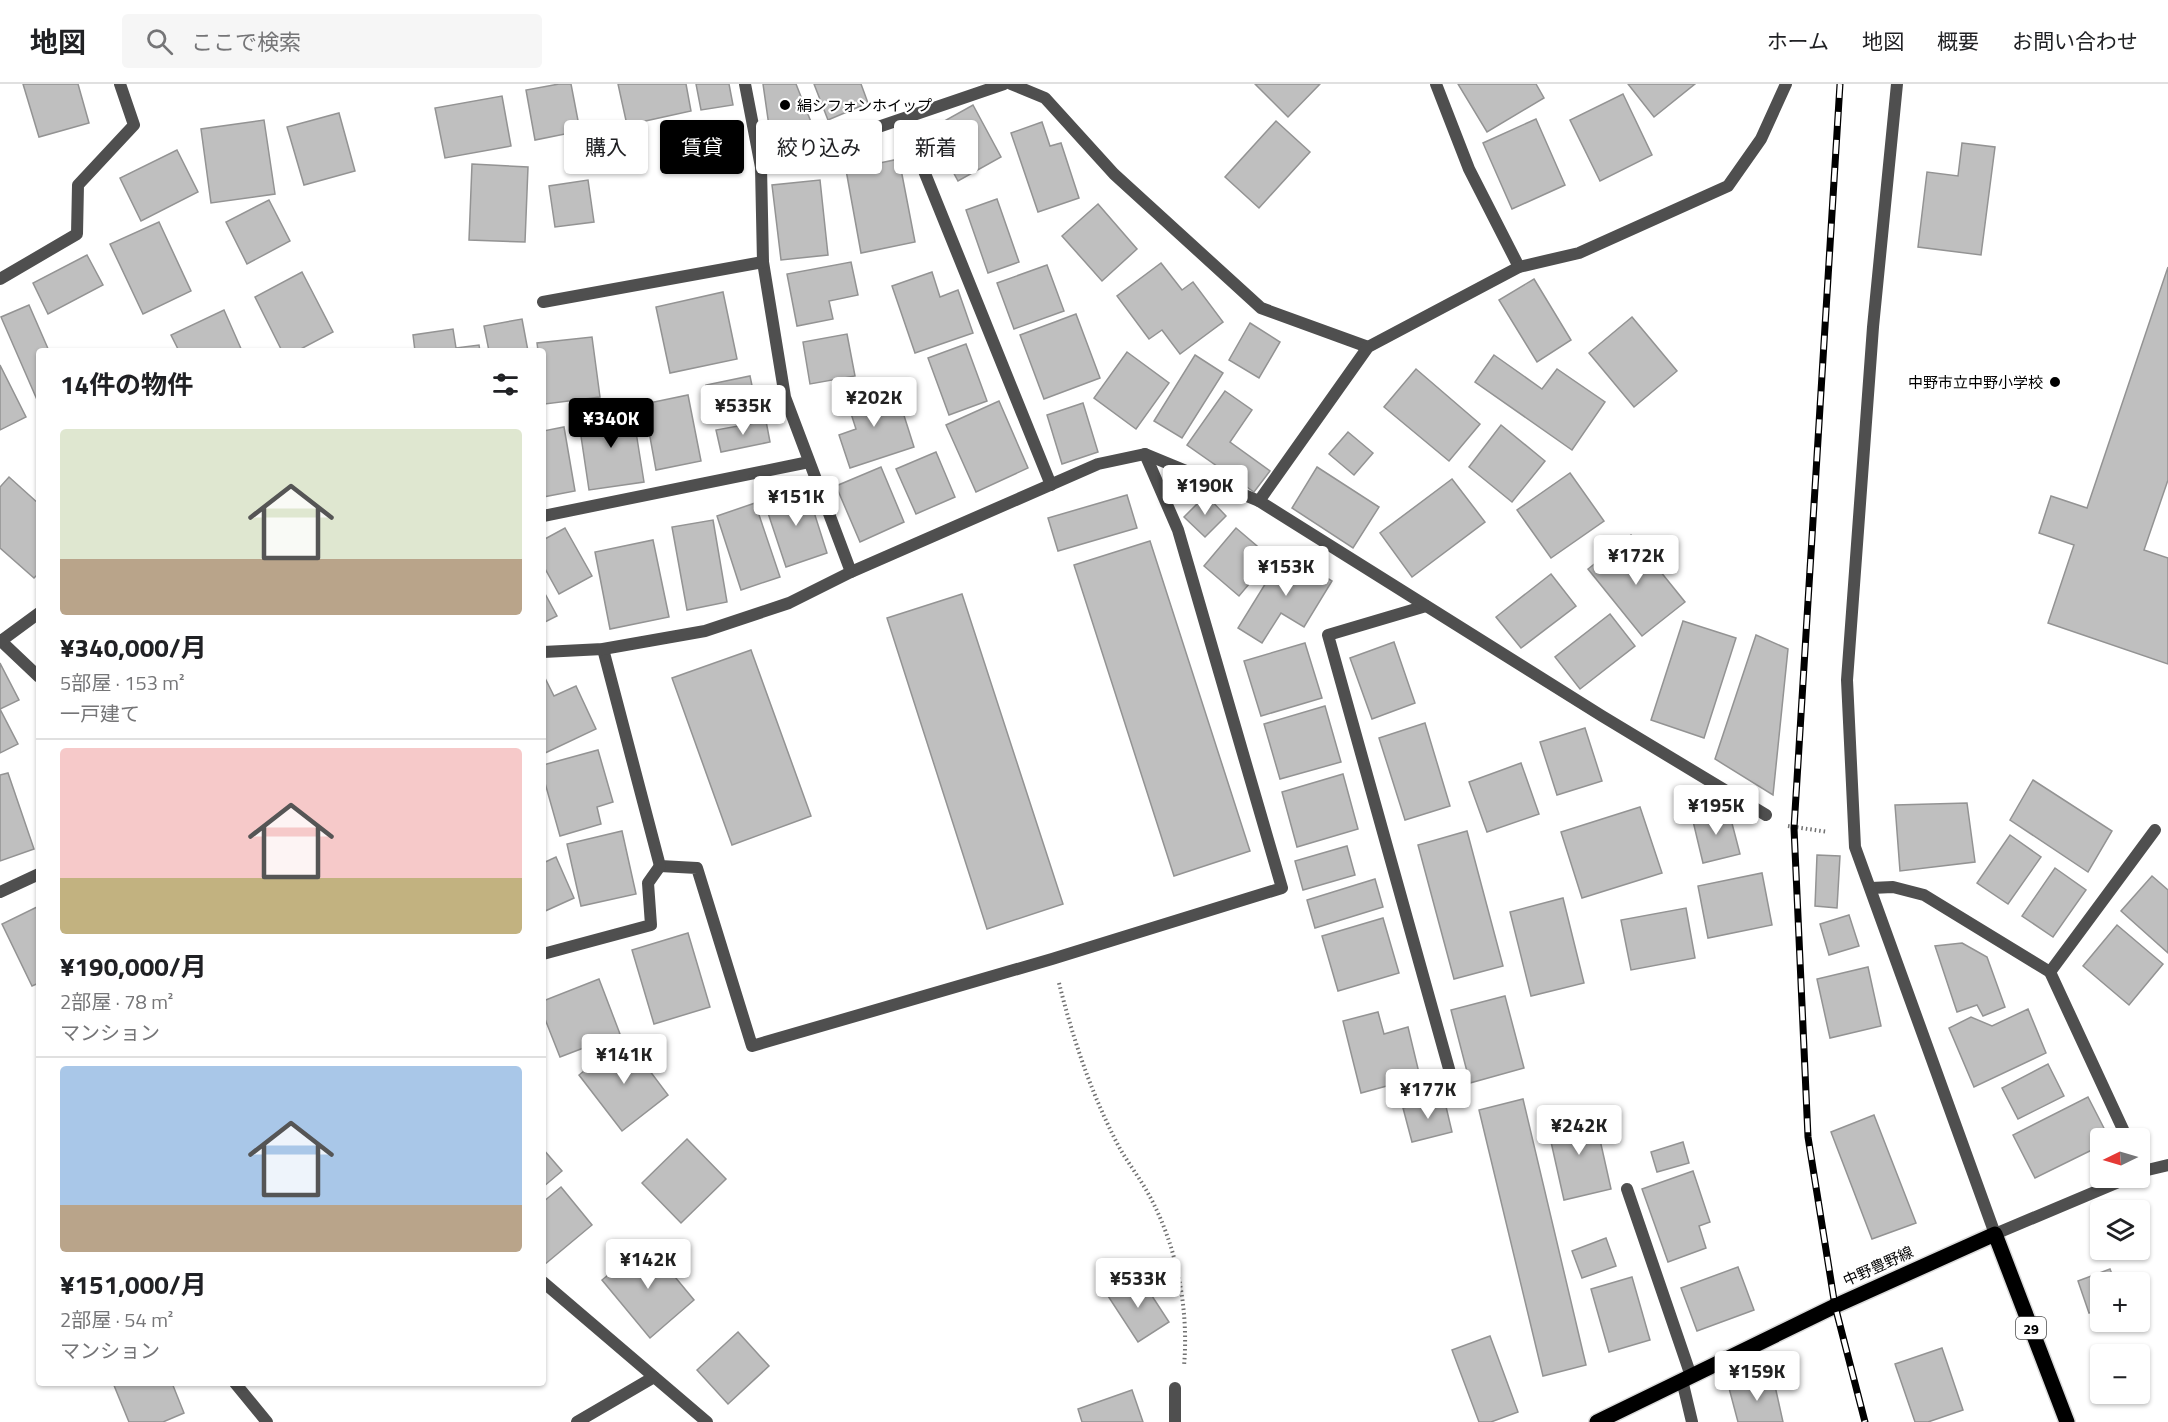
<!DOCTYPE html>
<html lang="ja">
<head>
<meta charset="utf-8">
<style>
	body { margin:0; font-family:"Titillium Web","Noto Sans JP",sans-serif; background:#f6f6f6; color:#202124; height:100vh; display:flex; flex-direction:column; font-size:22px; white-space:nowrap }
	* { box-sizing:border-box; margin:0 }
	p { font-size:20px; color:#757577 }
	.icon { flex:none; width:33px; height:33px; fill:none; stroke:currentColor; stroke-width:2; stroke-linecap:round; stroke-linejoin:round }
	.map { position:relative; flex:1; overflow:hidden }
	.drawer { position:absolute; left:36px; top:264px; width:510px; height:1038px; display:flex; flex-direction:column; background:#fff; border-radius:6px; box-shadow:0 2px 4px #0004 }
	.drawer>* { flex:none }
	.top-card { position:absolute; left:564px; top:36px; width:570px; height:54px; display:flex; gap:12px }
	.needle { width:39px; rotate:265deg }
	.tools { position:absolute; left:2090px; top:1044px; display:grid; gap:12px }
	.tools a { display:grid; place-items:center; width:60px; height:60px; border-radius:6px; background:#fff; box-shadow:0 2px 4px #0004; font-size:30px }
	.price { position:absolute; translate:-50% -51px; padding:0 14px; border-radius:6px; background:#fff; color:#222; font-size:20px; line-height:39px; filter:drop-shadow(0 2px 3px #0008) }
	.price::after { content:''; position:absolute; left:50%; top:36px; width:18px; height:14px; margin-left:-9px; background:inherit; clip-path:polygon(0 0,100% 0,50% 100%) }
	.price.active { background:#000; color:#fff }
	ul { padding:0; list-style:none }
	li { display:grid; align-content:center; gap:12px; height:318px; padding:0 24px }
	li+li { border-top:2px solid #e0e0e0 }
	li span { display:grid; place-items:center; height:186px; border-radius:6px; color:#555 }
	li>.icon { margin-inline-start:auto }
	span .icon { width:108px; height:108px; fill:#fffc; stroke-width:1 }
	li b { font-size:26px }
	h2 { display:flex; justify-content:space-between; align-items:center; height:72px; padding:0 24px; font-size:26px }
	.chip { padding:0 21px; border-radius:6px; background:#fff; box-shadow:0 2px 4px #0004; font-size:21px; line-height:54px }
	.chip.active { background:#000; color:#fff }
	header { display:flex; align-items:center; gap:36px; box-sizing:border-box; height:84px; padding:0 30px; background:#fff; border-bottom:2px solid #e0e0e0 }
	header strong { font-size:28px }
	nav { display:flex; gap:33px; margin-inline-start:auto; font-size:21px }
	.search { width:420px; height:54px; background:#f6f6f6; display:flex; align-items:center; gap:15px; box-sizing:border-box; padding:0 21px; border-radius:6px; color:#757577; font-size:22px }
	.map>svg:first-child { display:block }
</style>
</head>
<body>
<header>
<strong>地図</strong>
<div class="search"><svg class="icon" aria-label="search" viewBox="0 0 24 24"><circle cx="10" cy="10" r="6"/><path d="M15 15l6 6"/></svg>ここで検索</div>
<nav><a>ホーム</a><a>地図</a><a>概要</a><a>お問い合わせ</a></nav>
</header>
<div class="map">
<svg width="2168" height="1338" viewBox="0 0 2168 1338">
	<rect width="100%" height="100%" fill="#fff"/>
	<g fill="#bfbfbf" stroke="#939393" stroke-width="1.5">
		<polygon points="23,0 78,0 89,39 39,53"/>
		<polygon points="559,0 571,0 580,47 535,56 526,6"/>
		<polygon points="618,0 686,0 691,27 627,41"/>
		<polygon points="696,0 729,0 733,21 701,26"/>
		<polygon points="763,0 796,0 813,43 771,56"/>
		<polygon points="814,0 861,0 868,19 828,36"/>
		<polygon points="1255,0 1320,0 1288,33"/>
		<polygon points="1458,0 1536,0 1544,14 1487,48"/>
		<polygon points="1628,0 1695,0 1654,33"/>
		<polygon points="1623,10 1652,71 1600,97 1570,36"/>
		<polygon points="502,12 511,62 445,74 435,24"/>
		<polygon points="973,21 1001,73 958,97 930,45"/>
		<polygon points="339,29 355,87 304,101 287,43"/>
		<polygon points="1536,35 1565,101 1512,125 1483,59"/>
		<polygon points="264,36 275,110 211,119 201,45"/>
		<polygon points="1276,37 1310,68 1259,124 1225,93"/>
		<polygon points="1042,38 1050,62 1061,59 1079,114 1038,128 1011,49"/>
		<polygon points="1962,59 1995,63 1981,171 1918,163 1927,88 1958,92"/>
		<polygon points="177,66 198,108 141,137 120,94"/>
		<polygon points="899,75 915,158 861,169 846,86"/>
		<polygon points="472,80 528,83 525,158 469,156"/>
		<polygon points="588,96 594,138 555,143 549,102"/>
		<polygon points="820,96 828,171 781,176 772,101"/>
		<polygon points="997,115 1019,178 988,189 966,126"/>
		<polygon points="269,116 290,157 247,180 226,138"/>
		<polygon points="1098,120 1137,165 1102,197 1062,152"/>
		<polygon points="159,138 191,207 143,230 110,160"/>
		<polygon points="87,171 103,201 48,230 33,199"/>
		<polygon points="851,178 858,211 829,217 833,235 797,242 787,190"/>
		<polygon points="1161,179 1182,206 1193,198 1223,238 1180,270 1162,246 1149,255 1117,212"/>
		<polygon points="1047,181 1064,227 1014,245 997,199"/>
		<polygon points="2168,183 2168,396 2144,466 2168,474 2168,580 2048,539 2074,461 2039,449 2051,412 2087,424"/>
		<polygon points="302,188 333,248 297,267 282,267 255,213"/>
		<polygon points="932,188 940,213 958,206 973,249 915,269 892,202"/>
		<polygon points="1534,195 1571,256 1537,278 1499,216"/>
		<polygon points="723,208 737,275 670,289 656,223"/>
		<polygon points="29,221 49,267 39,267 38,318 1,233"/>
		<polygon points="224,226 242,267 179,267 171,251"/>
		<polygon points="1076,230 1100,294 1044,315 1020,251"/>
		<polygon points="1632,233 1677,287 1634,323 1589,269"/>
		<polygon points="522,235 528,267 489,267 484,242"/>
		<polygon points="1250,239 1280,258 1259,294 1229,276"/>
		<polygon points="453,245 456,264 479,261 480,267 415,267 413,251"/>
		<polygon points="847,250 855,292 810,300 803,258"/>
		<polygon points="592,253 600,313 545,320 543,267 538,267 537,259"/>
		<polygon points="966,260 987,317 949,331 928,274"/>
		<polygon points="1127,268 1169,299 1136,345 1094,314"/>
		<polygon points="1195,271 1223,289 1182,354 1154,337"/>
		<polygon points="1494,271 1542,305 1557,285 1605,318 1572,366 1475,298"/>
		<polygon points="0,281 26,333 0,346"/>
		<polygon points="1416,285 1480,340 1449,377 1384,323"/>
		<polygon points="750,292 757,326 713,334 706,301"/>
		<polygon points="879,300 886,321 901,322 914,363 850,384 839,351 856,345 845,311"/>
		<polygon points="1225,307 1252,326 1230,358 1270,387 1254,408 1187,361"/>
		<polygon points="688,311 701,377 656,386 644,320"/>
		<polygon points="999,317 1028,384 976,408 946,341"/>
		<polygon points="1083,319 1098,368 1062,380 1047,331"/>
		<polygon points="632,323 644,398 589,406 578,332"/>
		<polygon points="766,337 770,358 721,368 716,346"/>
		<polygon points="1501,341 1545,377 1512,418 1469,383"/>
		<polygon points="564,343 575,407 543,413 543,347"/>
		<polygon points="1348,348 1373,369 1354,391 1329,370"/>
		<polygon points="936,368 955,413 916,430 896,385"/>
		<polygon points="881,383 904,438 860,458 836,402"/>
		<polygon points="1317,383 1379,423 1353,464 1292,424"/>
		<polygon points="1570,389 1604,437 1551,474 1517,426"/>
		<polygon points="9,393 39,420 39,489 34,494 0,464 0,403"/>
		<polygon points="1452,395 1485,438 1412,493 1380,449"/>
		<polygon points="806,403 827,469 786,483 764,417"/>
		<polygon points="1127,411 1137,444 1058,467 1048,434"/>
		<polygon points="1206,411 1226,432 1205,453 1184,433"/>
		<polygon points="755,419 780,493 741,506 717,432"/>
		<polygon points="713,436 727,518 687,526 672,443"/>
		<polygon points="565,444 592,492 559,510 543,481 543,456"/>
		<polygon points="1236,444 1271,474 1239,512 1204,482"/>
		<polygon points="1631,451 1685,518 1642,552 1588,485"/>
		<polygon points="653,456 669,533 610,545 595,468"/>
		<polygon points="1150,457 1250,767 1174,792 1074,481"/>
		<polygon points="1285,468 1332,497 1304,543 1281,529 1262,559 1238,544"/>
		<polygon points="1551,490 1576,522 1521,564 1496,533"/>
		<polygon points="543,506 557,532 543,539"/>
		<polygon points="962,510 1063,820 987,845 887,534"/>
		<polygon points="1610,530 1635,562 1580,605 1555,573"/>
		<polygon points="1683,537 1736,554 1704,654 1651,636"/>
		<polygon points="1756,551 1788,565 1773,711 1715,675"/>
		<polygon points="1394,558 1415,619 1372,635 1350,574"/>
		<polygon points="1305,559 1322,614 1261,632 1244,577"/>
		<polygon points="751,566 811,732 732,761 672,594"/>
		<polygon points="0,579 19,616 0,625 18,660 0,669"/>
		<polygon points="543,590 554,612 576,602 596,645 543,670"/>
		<polygon points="1325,622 1341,678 1280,695 1264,640"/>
		<polygon points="1425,639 1450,722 1405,736 1379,654"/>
		<polygon points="1585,644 1602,697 1557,711 1540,658"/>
		<polygon points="598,666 613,718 597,723 601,740 560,752 543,692 543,681"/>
		<polygon points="1521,679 1539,730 1487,748 1469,698"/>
		<polygon points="8,689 34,765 0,777 0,691"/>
		<polygon points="1343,690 1358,745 1297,763 1282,708"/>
		<polygon points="2033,696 2112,747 2088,788 2010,736"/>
		<polygon points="1967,719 1975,778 1900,787 1895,721"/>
		<polygon points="1640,723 1662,789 1582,814 1561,748"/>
		<polygon points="1728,724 1740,770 1703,779 1692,733"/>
		<polygon points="622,747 636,810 581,822 567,760"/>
		<polygon points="1467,747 1503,882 1454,895 1418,761"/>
		<polygon points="2010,751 2041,773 2008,820 1977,799"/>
		<polygon points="1347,762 1355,791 1303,806 1295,777"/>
		<polygon points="1817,771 1840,772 1837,824 1815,822"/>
		<polygon points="556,773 574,814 543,828 543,779"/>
		<polygon points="2055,784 2086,806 2053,853 2022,832"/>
		<polygon points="1762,789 1772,841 1708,854 1698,802"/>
		<polygon points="2152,792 2168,806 2168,869 2121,827"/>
		<polygon points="1375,795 1383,823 1315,844 1307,816"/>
		<polygon points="1563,814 1584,899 1531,912 1510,828"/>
		<polygon points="39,822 39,899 32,902 2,840"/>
		<polygon points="1686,824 1695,874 1631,886 1621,836"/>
		<polygon points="1849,831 1859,862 1829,871 1820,840"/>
		<polygon points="1383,834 1399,889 1338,907 1322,852"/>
		<polygon points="2117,841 2163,880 2129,921 2083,882"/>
		<polygon points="688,849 710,923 654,940 632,866"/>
		<polygon points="1962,859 1987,873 2005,923 1983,932 1977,921 1957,928 1935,862"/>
		<polygon points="1868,883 1881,942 1830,954 1817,895"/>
		<polygon points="599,895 620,950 560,973 543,930 543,917"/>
		<polygon points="1505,912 1524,984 1470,999 1451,926"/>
		<polygon points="2028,925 2046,969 1974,1003 1949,944 1971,933 1992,942"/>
		<polygon points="1378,928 1384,950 1408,943 1420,993 1361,1009 1343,937"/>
		<polygon points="625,954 668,1011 622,1047 579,991"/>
		<polygon points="2048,980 2064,1012 2018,1035 2002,1004"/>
		<polygon points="2088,1013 2109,1054 2100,1054 2100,1062 2035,1094 2013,1051"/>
		<polygon points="1444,1014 1452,1048 1412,1058 1403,1024"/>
		<polygon points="1523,1015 1586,1281 1543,1292 1479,1026"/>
		<polygon points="1594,1029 1611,1105 1564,1116 1547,1040"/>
		<polygon points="1874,1031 1916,1139 1872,1155 1831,1048"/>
		<polygon points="687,1055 726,1095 681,1139 642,1099"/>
		<polygon points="1683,1058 1689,1079 1657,1088 1651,1068"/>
		<polygon points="543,1065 562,1087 543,1103"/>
		<polygon points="1693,1087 1710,1138 1699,1142 1706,1164 1668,1178 1642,1105"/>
		<polygon points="561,1103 592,1141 544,1181 543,1118"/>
		<polygon points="1606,1154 1616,1182 1582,1194 1572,1167"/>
		<polygon points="647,1159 694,1216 650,1254 602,1196"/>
		<polygon points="1738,1183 1754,1226 1697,1247 1681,1204"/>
		<polygon points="2110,1185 2115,1198 2100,1198 2100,1225 2089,1229 2078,1197"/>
		<polygon points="1139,1192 1169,1238 1138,1258 1108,1212"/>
		<polygon points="1632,1193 1650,1256 1609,1268 1591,1205"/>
		<polygon points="738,1248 769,1282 728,1320 697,1286"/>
		<polygon points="1490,1252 1518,1328 1491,1338 1479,1338 1452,1266"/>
		<polygon points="1942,1264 1963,1326 1928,1338 1915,1338 1895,1280"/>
		<polygon points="1773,1293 1783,1338 1738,1338 1729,1304"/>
		<polygon points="113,1299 172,1299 184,1329 163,1338 129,1338"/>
		<polygon points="1132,1306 1143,1338 1082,1338 1078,1325"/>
	</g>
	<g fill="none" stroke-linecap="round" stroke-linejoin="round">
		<g stroke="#dbdbdb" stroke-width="18">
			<polyline id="primary" points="1597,1338 1835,1222 1995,1150 2067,1338"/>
		</g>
		<g stroke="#717171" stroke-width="4" stroke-dasharray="1.5 3" stroke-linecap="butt">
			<polyline points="1788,742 1828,748"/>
			<path d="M1059 899C1073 955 1091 1009 1118 1061 1127 1078 1140 1094 1149 1111 1177 1162 1189 1225 1184 1282"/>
		</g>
		<polyline stroke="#4f4f4f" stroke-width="12" points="1436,0 1469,85 1519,183"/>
		<g stroke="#4f4f4f" stroke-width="12">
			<polyline points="745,0 761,83 763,178 785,313 851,488"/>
			<polyline points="1011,0 1045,14 1114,90 1261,224 1368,263"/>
			<polyline points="903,35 1051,401"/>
			<polyline points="761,83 1004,0"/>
			<polyline points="0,195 77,150 78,101 134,41 120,0"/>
			<polyline points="543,218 763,178"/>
			<polyline points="1259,417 1368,263 1519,183 1579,169 1728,102 1761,55 1786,0"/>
			<polyline points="543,432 809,378"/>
			<polyline points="1426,522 1328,551 1451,992"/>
			<polyline points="0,556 39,593"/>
			<polyline points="1,557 39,529"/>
			<polyline points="603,565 660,782 697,784 752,962 1052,875 1282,804 1178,446 1145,370"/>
			<polyline points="543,568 603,565 705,547 789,519 851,488 1098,380 1145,370 1259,417 1602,632 1766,731"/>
			<polyline points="1871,804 1893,803 1924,811 2050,888 2155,746"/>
			<polyline points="0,808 39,790"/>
			<polyline points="543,870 651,841 648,799 660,782"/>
			<polyline points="2050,888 2127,1054"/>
			<polyline points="1627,1105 1691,1292"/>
			<polyline points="543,1198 707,1338"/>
			<polyline points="1682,1296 1692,1338"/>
			<polyline points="235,1299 267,1338"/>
			<polyline points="1175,1304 1175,1338"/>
			<polyline points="577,1338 654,1293"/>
		</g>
		<g stroke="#4f4f4f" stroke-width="12">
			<polyline points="1897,0 1873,243 1847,596 1855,763 1995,1150 2128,1094"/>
			<polyline points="2139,1088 2168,1081"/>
		</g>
		<use href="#primary" stroke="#000" stroke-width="15"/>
		<g stroke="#000" stroke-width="7">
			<polyline id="rail" points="1840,0 1794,744 1808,1053 1835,1222 1865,1338"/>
		</g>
		<use href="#rail" stroke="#fff" stroke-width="4.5" stroke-dasharray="14" stroke-linecap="butt"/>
	</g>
	<g fill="#000" stroke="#fff" stroke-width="2">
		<circle cx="785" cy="21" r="6"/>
		<circle cx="2055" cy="298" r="6"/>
	</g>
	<g text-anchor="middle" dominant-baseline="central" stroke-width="4.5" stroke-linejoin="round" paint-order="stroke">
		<rect fill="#fff" stroke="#4c4c4c" stroke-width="1.5" x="2016" y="1233" width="30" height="22" rx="4.5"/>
		<g font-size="14" font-weight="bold" fill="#000">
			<text x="2031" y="1244">29</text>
		</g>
		<g font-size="15" fill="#000" stroke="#fff" text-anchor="start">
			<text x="797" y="21">絹シフォンホイップ</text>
			<text x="2043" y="298" text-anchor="end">中野市立中野小学校</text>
		</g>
		<g font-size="15" fill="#000" stroke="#fff">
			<text transform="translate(1878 1182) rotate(-24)">中野豊野線</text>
		</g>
	</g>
</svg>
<div class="tools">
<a><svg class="needle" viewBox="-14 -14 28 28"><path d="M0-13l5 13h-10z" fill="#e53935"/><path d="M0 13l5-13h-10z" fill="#757577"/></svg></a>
<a><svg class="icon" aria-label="layers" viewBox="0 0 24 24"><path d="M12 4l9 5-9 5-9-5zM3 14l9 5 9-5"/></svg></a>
<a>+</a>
<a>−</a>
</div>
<b class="price" style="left:874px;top:344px">¥202K</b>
<b class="price" style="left:743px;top:352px">¥535K</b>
<b class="price active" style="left:611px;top:365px">¥340K</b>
<b class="price" style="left:1205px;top:432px">¥190K</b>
<b class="price" style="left:796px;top:443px">¥151K</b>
<b class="price" style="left:1636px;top:502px">¥172K</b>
<b class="price" style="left:1286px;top:513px">¥153K</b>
<b class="price" style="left:1716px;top:752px">¥195K</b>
<b class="price" style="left:624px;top:1001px">¥141K</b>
<b class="price" style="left:1428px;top:1036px">¥177K</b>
<b class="price" style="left:1579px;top:1072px">¥242K</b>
<b class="price" style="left:648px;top:1206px">¥142K</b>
<b class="price" style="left:1138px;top:1225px">¥533K</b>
<b class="price" style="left:1757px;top:1318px">¥159K</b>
<div class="top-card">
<a class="chip">購入</a>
<a class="chip active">賃貸</a>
<a class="chip">絞り込み</a>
<a class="chip">新着</a>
</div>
<section class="drawer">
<h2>14件の物件<svg class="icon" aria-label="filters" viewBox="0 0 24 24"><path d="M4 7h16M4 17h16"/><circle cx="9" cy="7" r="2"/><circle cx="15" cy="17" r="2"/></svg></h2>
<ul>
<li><span style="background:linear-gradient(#dfe7d0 70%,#b9a48a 0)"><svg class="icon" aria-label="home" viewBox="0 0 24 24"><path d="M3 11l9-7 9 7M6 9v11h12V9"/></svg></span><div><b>¥340,000/月</b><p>5部屋 · 153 m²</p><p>一戸建て</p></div></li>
<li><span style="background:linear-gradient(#f6c9c9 70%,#c2b280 0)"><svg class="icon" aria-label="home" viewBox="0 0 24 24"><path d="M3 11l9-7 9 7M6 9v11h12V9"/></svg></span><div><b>¥190,000/月</b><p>2部屋 · 78 m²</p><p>マンション</p></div></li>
<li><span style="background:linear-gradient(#a9c7e8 75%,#b9a48a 0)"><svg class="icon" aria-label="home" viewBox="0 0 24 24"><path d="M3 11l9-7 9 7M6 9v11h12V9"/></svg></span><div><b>¥151,000/月</b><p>2部屋 · 54 m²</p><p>マンション</p></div></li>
</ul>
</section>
</div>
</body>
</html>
